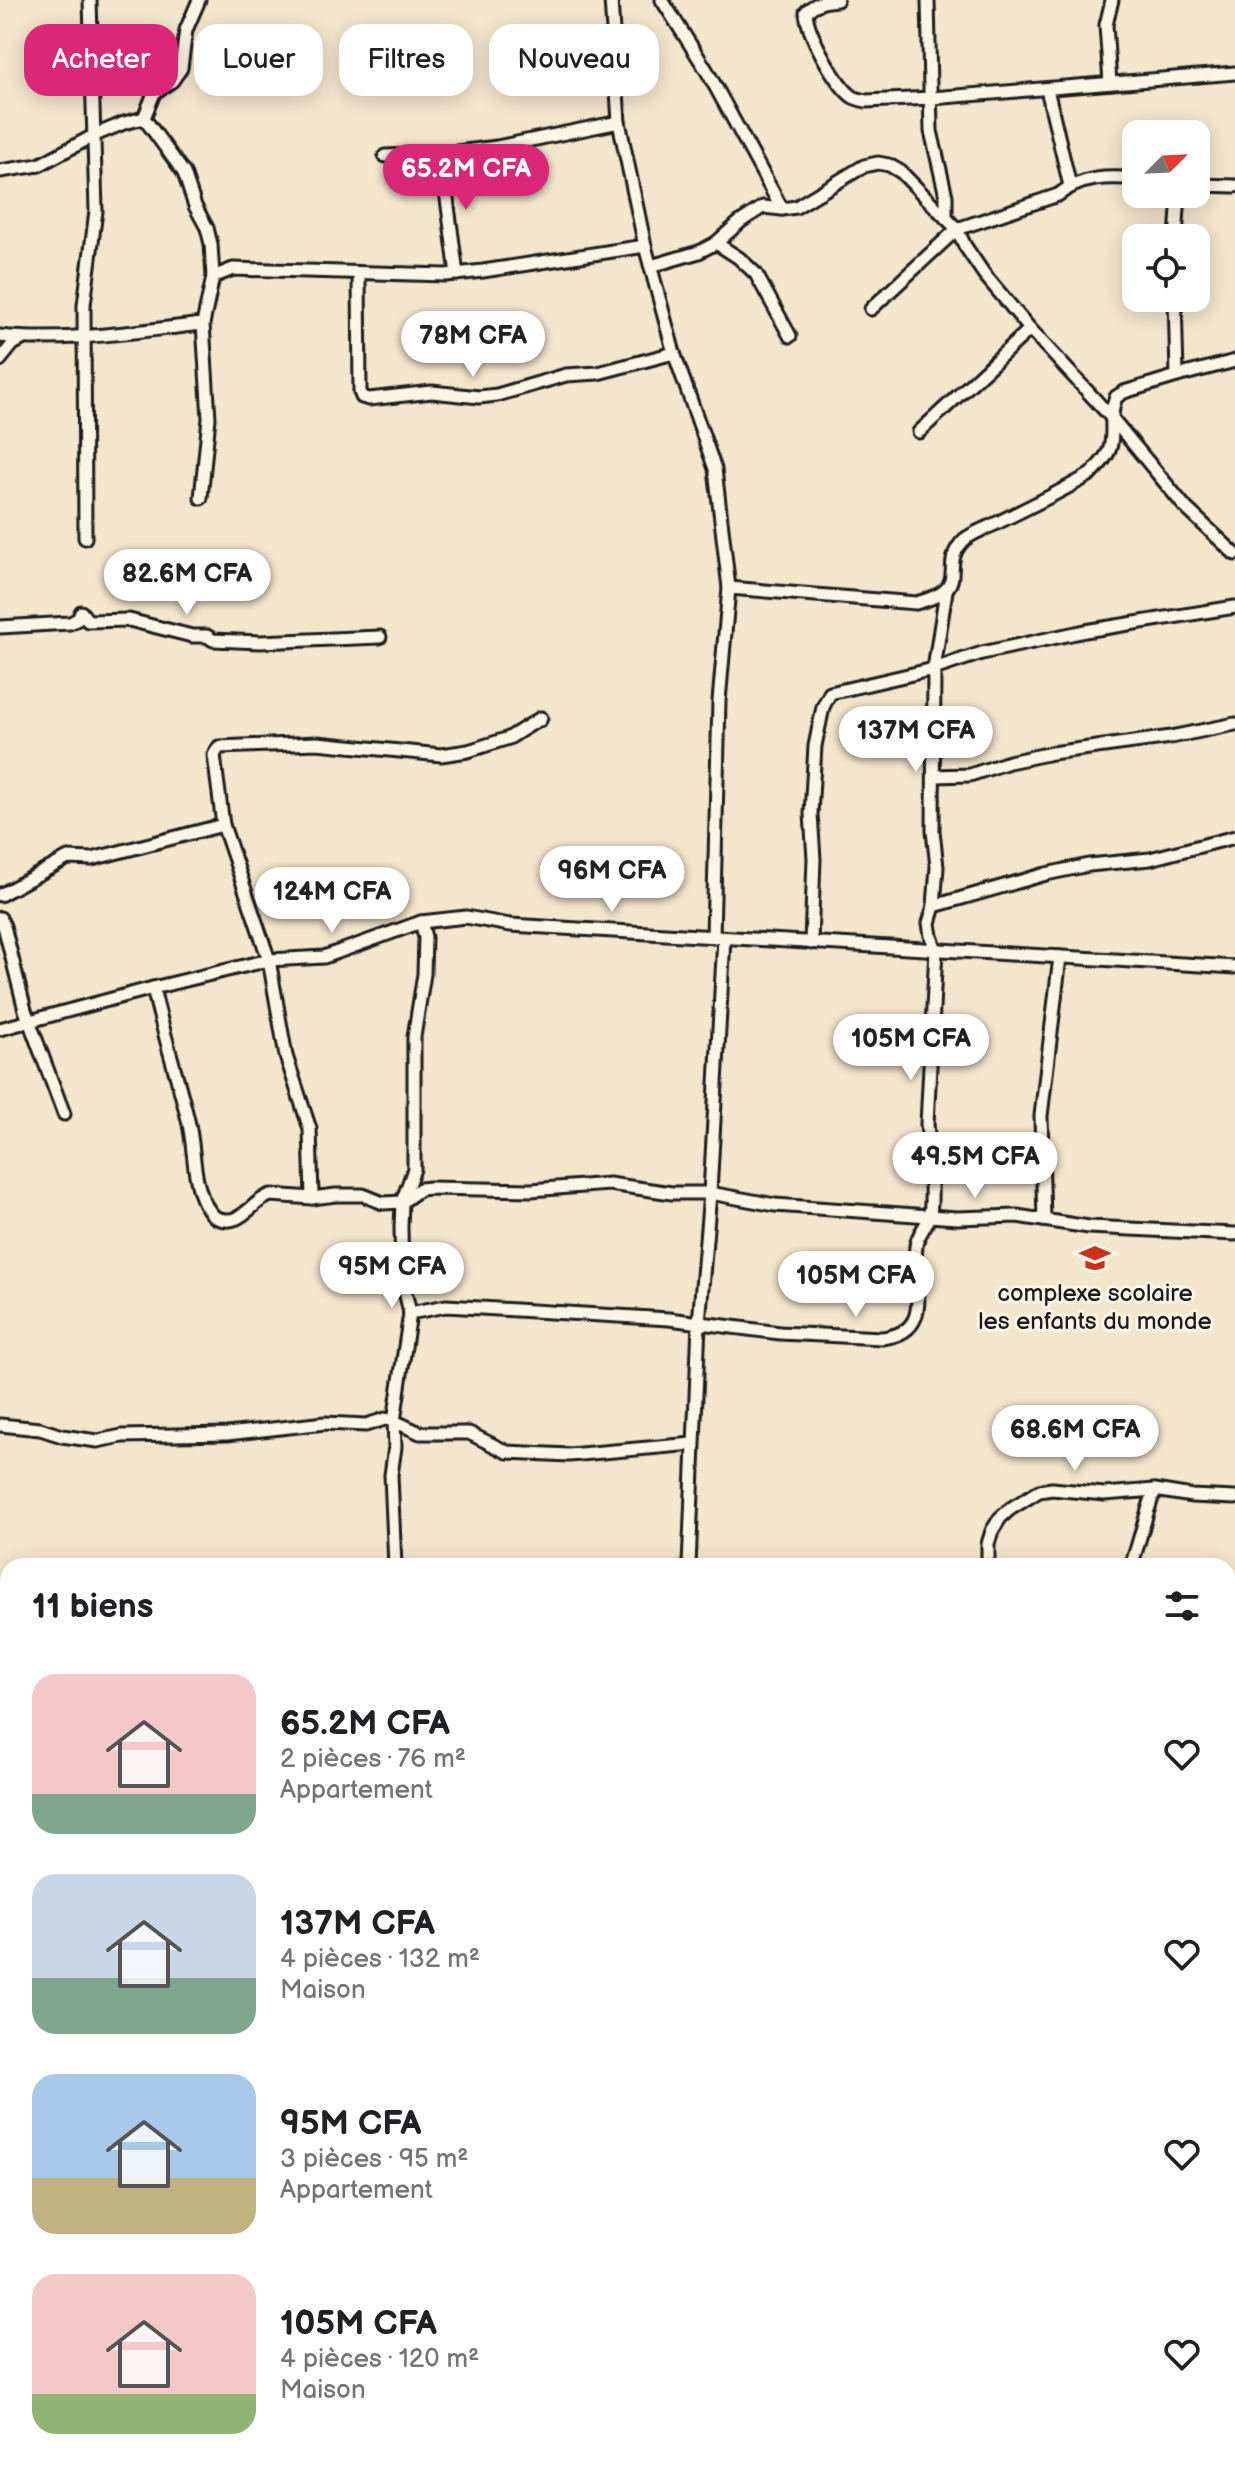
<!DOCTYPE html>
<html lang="fr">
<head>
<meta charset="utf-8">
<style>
	body { margin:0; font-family:"Balsamiq Sans",sans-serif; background:#f2f2f2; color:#202124; height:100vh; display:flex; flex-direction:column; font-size:30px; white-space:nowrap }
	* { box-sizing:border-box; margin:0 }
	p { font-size:26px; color:#757577 }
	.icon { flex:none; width:44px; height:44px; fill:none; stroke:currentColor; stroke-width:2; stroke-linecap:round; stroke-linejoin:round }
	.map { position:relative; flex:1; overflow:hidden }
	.sheet { position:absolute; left:0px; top:1558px; width:1236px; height:912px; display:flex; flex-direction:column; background:#fff; border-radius:24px 24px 0 0; box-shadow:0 4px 20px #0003 }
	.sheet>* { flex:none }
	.banner { position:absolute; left:24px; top:24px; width:800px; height:72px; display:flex; gap:16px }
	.needle { width:52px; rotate:66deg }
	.controls { position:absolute; left:1122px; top:120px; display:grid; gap:16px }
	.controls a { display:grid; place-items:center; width:88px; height:88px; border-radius:16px; background:#fff; box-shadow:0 4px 20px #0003; font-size:40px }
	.price { position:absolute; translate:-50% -68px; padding:0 18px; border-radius:28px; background:#fff; color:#222; font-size:26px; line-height:52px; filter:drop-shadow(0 2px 4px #0008) }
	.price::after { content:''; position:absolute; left:50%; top:48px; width:24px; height:18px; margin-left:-12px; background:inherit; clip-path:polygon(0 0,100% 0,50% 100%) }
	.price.selected { background:#db2777; color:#fff }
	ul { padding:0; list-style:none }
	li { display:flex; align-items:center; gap:24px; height:200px; padding:0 32px }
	li span { display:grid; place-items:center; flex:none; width:224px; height:160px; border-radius:24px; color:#555 }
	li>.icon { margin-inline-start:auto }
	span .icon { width:96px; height:96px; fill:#fffc; stroke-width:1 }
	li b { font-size:34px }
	h2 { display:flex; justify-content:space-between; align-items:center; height:96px; padding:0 32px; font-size:34px }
	.pill { padding:0 28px; border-radius:24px; background:#fff; box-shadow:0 4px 20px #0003; font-size:28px; line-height:72px }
	.pill.selected { background:#db2777; color:#fff }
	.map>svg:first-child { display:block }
</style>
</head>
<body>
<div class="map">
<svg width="1235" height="2470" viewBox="0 0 1235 2470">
	<rect width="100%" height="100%" fill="#f4e5cd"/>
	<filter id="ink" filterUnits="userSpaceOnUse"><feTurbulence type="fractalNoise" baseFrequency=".0125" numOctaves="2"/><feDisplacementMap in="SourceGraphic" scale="16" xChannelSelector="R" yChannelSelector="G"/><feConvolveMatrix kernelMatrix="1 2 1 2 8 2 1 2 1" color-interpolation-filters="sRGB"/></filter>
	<g filter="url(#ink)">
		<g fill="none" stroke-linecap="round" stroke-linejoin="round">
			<g stroke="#1c1c1c" stroke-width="17">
				<g id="minor">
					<polyline points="199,0 186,30 181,68 172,81 154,93 144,118 184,173 195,206 207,228 211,244 213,277"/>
					<polyline points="611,0 619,122 645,246 674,353 715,469 729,588 719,701 713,937"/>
					<polyline points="662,0 707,71 782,209"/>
					<path d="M837 0C824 1 815 3 806 12 807 33 836 85 853 97 857 99 861 100 866 101L932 98 1235 73"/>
					<polyline points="928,0 931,131 946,196 946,218"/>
					<polyline points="1110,83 1106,25 1112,0"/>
					<polyline points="1047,89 1070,186"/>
					<polyline points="441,154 457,274"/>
					<polyline points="385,156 441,154 497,147 619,122"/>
					<polyline points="0,171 39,165 95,135 124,123 144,118"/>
					<polyline points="1196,185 1235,186"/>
					<polyline points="1176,238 1179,194"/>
					<polyline points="716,243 739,258 756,274 790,336"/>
					<polyline points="651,266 699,252 716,243 740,222 763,207 782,209 796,207 864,166 878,163 889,165 901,172 957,229 965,246 984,274 1030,329 1111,417 1186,508 1235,554"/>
					<polyline points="359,274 360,392 362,397 369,399 432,392 479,397 497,395 566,375 598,373 674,353"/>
					<path d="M871 309 957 229 1058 195C1081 177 1108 176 1136 179"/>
					<path d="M0 336C67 343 136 331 203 324L213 277 233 269 446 275 483 271 645 246"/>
					<polyline points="0,360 13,344 22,339"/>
					<polyline points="1177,376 1235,361"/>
					<polyline points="919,432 1030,329"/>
					<polyline points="201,498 209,418 203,324"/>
					<polyline points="85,538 84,305 96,211 90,0"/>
					<path d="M729 588 916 603C976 587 936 568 964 540 972 533 987 528 997 523 1029 507 1061 492 1091 474 1098 466 1107 458 1110 448 1115 430 1108 418 1116 397L1124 392 1177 376 1175 298"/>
					<polyline points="0,627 70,623 78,619 81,612 88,621 129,620 192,636 207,636 213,640 260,642 380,637"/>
					<polyline points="934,776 970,775 1009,762 1052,753 1171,737 1235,724"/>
					<polyline points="0,895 68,858 92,859 223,825"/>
					<polyline points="934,906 1046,874 1089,865 1150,859 1235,837"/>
					<polyline points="0,918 4,926 25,1010 64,1114"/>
					<polyline points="421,922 425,937 424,974 414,1037 414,1169 402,1202 401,1227 402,1278 410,1313 394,1421 420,1433 469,1433 507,1452 569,1455 693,1444"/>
					<polyline points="811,943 814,859 811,814 815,746 823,707 830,693 934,669 982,653 1085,631 1235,607"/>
					<path d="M153 988C163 1032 177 1075 188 1120 195 1147 192 1179 205 1204 208 1209 212 1216 217 1218 242 1228 252 1200 271 1195L312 1198 336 1195H363L383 1203 402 1202 420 1189 430 1188 531 1190 609 1184 672 1193H710L775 1205 957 1218 1017 1216 1089 1227 1235 1234"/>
					<polyline points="0,1029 153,988 269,960 324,957 421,922 466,917 510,925 1235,967"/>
					<polyline points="312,1198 310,1129 286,1056 269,960 223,825 214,755 219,747 317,743 441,755 468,751 509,738 541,718 540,720"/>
					<polyline points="1044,1220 1041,1116 1060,957"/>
					<path d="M410 1313 446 1306 669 1319 780 1333 882 1338C937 1332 911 1283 916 1246 917 1235 925 1228 929 1218 934 1203 929 1142 927 1124L936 950 931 936 929 923 934 906 937 867 933 831 934 669 946 591"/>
					<polyline points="0,1425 40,1429 62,1436 97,1441 122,1436 227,1434 325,1423 366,1425 385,1419 394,1421 395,1447 391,1475 395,1566"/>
					<polyline points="689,1566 699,1323 710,1193 724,938"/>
					<polyline points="988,1566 988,1544 992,1531 1000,1518 1010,1509 1039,1491 1052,1489 1104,1494 1155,1490 1192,1496 1235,1498"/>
					<path d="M1131 1566C1140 1541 1145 1515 1155 1490"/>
					<polyline points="0,1860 8,1861"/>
					<polyline points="1228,2167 1235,2169"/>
					<polyline points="0,2187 8,2184"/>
					<polyline points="0,2359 8,2359"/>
					<polyline points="372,2462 377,2470"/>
				</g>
			</g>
			<use href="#minor" stroke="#fcf5e5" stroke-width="11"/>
		</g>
	</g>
	<defs>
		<g id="school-bare" transform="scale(2.4)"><path d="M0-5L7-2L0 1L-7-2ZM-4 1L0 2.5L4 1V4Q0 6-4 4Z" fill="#c8321e" stroke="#fcf5e5" stroke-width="2.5" paint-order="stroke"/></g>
	</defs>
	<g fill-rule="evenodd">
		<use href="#school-bare" x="1095" y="1258"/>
	</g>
	<g text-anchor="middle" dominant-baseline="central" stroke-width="6" stroke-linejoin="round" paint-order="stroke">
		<g font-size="24" fill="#1c1c1c" stroke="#fcf5e5">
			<text x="1095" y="1293">complexe scolaire<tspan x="1095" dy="28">les enfants du monde</tspan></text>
		</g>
	</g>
</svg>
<div class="controls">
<a><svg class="needle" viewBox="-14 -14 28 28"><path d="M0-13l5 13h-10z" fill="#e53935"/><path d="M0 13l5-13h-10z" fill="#757577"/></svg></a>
<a><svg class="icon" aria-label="locate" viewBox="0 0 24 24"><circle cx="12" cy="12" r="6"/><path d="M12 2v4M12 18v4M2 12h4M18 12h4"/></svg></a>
</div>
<b class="price selected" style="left:466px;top:212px">65.2M CFA</b>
<b class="price" style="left:473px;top:379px">78M CFA</b>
<b class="price" style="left:187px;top:617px">82.6M CFA</b>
<b class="price" style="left:916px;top:774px">137M CFA</b>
<b class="price" style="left:612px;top:914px">96M CFA</b>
<b class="price" style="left:332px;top:935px">124M CFA</b>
<b class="price" style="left:911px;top:1082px">105M CFA</b>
<b class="price" style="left:975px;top:1200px">49.5M CFA</b>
<b class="price" style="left:392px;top:1310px">95M CFA</b>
<b class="price" style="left:856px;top:1319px">105M CFA</b>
<b class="price" style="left:1075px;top:1473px">68.6M CFA</b>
<div class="banner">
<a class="pill selected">Acheter</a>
<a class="pill">Louer</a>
<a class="pill">Filtres</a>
<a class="pill">Nouveau</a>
</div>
<section class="sheet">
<h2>11 biens<svg class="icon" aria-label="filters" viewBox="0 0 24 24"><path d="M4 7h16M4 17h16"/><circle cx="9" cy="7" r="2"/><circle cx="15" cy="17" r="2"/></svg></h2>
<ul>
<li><span style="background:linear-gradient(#f6c9c9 75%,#7fa58c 0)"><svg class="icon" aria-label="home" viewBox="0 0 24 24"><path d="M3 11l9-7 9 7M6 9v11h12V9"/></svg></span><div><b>65.2M CFA</b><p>2 pièces · 76 m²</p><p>Appartement</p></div><svg class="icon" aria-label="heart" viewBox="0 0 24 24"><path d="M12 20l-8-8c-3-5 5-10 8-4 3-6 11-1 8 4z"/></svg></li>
<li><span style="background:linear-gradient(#c9d6e8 65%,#7fa58c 0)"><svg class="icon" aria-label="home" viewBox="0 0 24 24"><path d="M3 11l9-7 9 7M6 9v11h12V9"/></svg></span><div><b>137M CFA</b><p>4 pièces · 132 m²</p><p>Maison</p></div><svg class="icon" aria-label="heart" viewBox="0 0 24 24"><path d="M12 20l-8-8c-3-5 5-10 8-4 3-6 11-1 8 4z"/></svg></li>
<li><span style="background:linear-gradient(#a9c7e8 65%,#c2b280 0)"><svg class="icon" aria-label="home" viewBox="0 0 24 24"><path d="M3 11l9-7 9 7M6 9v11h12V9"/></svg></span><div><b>95M CFA</b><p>3 pièces · 95 m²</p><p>Appartement</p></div><svg class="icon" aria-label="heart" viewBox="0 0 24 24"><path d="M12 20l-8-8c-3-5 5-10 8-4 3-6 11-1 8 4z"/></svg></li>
<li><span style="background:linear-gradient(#f6c9c9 75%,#8fb573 0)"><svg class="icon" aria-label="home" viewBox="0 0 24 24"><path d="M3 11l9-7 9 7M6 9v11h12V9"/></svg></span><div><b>105M CFA</b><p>4 pièces · 120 m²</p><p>Maison</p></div><svg class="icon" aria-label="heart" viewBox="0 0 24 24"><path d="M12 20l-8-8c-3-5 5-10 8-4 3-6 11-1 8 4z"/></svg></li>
</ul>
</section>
</div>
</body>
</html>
